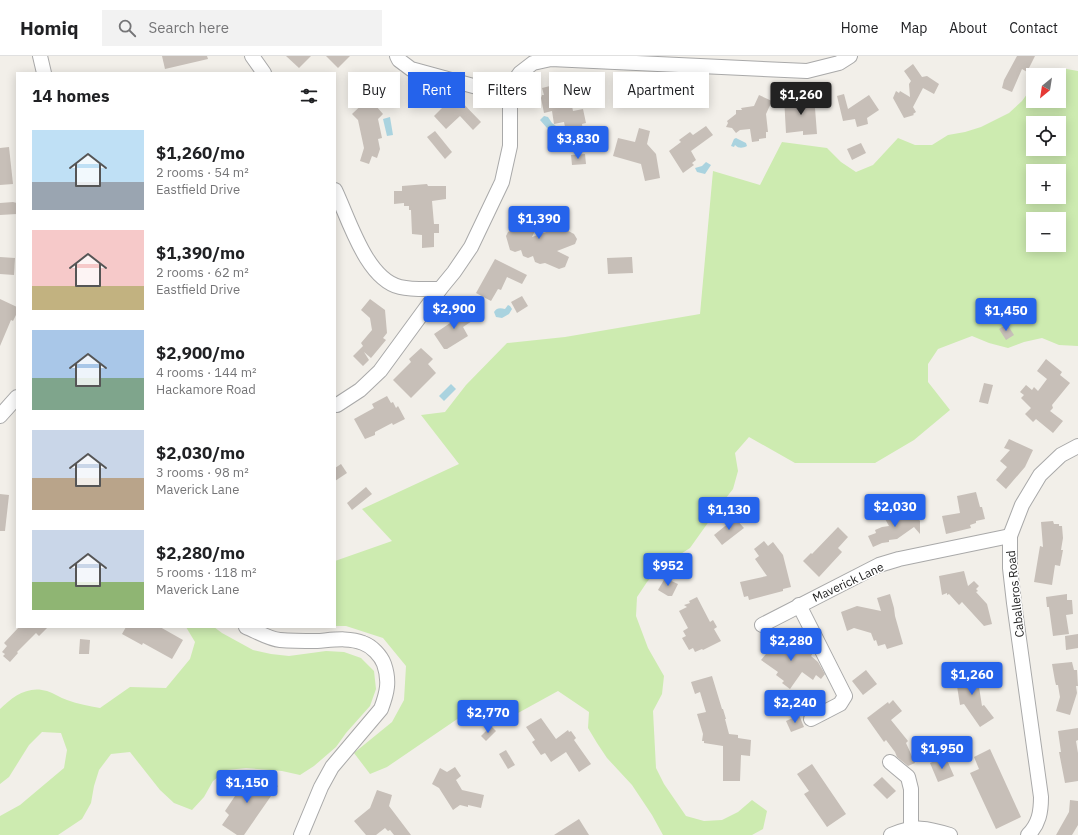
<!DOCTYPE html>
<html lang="en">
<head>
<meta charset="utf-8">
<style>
	body { margin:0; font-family:"IBM Plex Sans",sans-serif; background:#f2f2f2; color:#202124; height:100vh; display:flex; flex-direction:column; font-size:15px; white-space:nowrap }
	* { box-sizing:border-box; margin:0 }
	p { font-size:13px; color:#757577 }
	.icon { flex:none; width:22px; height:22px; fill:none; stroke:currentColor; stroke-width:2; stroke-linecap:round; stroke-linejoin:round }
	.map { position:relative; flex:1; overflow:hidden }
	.panel { position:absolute; left:16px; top:16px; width:320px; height:556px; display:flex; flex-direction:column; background:#fff; border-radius:0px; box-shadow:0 2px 10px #0003 }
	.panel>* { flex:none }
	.guide { position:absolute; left:348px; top:16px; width:380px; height:36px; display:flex; gap:8px }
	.needle { width:26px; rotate:210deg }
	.buttons { position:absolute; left:1026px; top:12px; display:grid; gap:8px }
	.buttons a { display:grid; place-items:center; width:40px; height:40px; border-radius:0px; background:#fff; box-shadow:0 2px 10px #0003; font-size:20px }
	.price { position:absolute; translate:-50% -34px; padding:0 9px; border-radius:4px; background:#2563eb; color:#fff; font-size:13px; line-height:26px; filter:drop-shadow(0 1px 2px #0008) }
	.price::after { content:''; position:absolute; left:50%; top:24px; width:12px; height:9px; margin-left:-6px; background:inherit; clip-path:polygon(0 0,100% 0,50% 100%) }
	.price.current { background:#222; color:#fff }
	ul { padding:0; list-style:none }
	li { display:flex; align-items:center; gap:12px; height:100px; padding:0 16px }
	li span { display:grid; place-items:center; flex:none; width:112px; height:80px; border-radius:0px; color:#555 }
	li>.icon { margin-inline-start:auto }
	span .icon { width:48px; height:48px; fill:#fffc; stroke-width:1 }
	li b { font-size:17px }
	h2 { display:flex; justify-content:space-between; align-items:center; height:48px; padding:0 16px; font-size:17px }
	.tag { padding:0 14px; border-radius:0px; background:#fff; box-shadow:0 2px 10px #0003; font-size:14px; line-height:36px }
	.tag.current { background:#2563eb; color:#fff }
	header { display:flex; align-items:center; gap:24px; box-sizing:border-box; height:56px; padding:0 20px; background:#fff; border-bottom:1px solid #e0e0e0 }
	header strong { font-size:19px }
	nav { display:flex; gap:22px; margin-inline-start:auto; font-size:14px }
	.search { width:280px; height:36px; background:#f2f2f2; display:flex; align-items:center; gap:10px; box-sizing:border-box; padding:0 14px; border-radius:0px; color:#757577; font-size:15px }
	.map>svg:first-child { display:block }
</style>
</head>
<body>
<header>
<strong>Homiq</strong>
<div class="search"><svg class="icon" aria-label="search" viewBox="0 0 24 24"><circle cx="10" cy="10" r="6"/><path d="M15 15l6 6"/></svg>Search here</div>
<nav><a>Home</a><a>Map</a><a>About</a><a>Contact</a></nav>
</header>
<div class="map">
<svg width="1078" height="779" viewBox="0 0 1078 779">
	<rect width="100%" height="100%" fill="#f2efe9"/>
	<g fill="#cdebb0" fill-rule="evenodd">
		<path d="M1061 12 1078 15V290L1059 289 1042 282 1024 286 1008 292 989 287 972 280 938 293 928 308V326L950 354 914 384 875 407H795L749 381 735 397 738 415 733 433 722 447 690 492 659 512 647 526 637 541 636 560 648 592 664 620 662 638 653 655 656 712 664 728 686 760 704 765 722 764 738 756 752 744 767 755 763 773 752 779H663L652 759 632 729 607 702 597 687 588 672 589 656 558 635 500 667 472 653 387 711 370 718 354 697 392 666 404 644 406 610 383 582 346 570H335V505L392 485 362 453 459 408 421 359 445 356 466 329 507 287 565 281 700 258 713 115 760 129 782 86 827 92 841 106 856 116 873 109 898 82 915 89H932L948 79 965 76 981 71 1009 57 1022 45 1033 30V45H1059V19H1041L1044 16ZM1033 67H1059V93H1033ZM1033 115H1059V141H1033ZM1033 163H1059V189H1033Z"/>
		<path d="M186 571H214L222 577 253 594 271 598 289 600 326 595 344 596 361 602 374 615 376 633 370 650 346 677 336 691 314 710 300 719 282 715 246 712 227 714 213 725 204 741 192 754 174 747 160 734 130 696 111 698 99 714 94 730 91 747 82 763 58 779H0V760L20 749 64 712 67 694 61 677 42 676 29 689 9 721 0 728V653C12 641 28 629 47 635 54 637 60 642 67 644 78 648 89 650 100 652L130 631 166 632 190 603 195 586Z"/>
	</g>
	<g fill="#aad3df">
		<polygon points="544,60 548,61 552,67 556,70 553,74 547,72 540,64"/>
		<polygon points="390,61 393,79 387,80 383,63"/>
		<path d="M736 82 746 87 747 90C743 92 739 93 735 89L734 91 731 90 734 83Z"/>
		<polygon points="706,106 711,109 705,118 697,116 695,112 702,110"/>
		<path d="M508 249 510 250 512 253 509 258 502 262 496 261 494 256C497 251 501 252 505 253Z"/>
		<polygon points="451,328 456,333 444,345 439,340"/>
	</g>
	<g fill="#c7bfb8">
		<polygon points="162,0 207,0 208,3 165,13"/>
		<polygon points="286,0 311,0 299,12"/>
		<polygon points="326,0 350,0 338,12"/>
		<polygon points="1017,0 1035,0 1027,16 1022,13 1012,36 1002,32 1004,24"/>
		<polygon points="913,8 922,21 927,20 939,28 934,38 923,32 913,51 916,56 913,58 914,59 904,62 893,42 896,35 899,37 900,35 910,41 909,28 911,25 904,15"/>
		<polygon points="365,21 377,34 367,43 355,30"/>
		<polygon points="558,28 561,40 564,40 567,52 572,50 573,55 583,53 586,67 582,68 583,75 577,76 578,79 567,81 564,66 554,68 552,55 544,57 541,42 542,39 544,39 542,32"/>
		<polygon points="439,34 445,41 451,35 481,66 473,74 460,60 446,73 434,60 442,52 432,41"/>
		<polygon points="844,38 848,53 869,39 879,54 867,62 868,68 857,71 855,63 843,65 837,40"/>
		<polygon points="759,39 772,45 766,58 768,76 766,76 766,82 759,83 759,85 752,86 750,73 740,74 736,77 732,72 726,71 728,67 727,65 736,58 736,54 742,54 741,52 754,50"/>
		<polygon points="815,39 821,49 815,52 817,78 803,79 803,75 786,77 784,41 793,41 794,50"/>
		<polygon points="369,42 383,58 378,63 382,82 378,83 380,93 377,102 372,100 369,108 360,105 364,92 358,64 352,58"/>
		<polygon points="706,70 713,79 691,95 696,104 692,107 694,109 683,117 669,95 681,86 679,84 690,76 693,79"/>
		<polygon points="639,72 650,75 647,88 656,98 660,122 645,125 641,108 613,100 618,82 635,86"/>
		<polygon points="435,75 452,96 445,103 427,81"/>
		<polygon points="861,87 866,97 852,104 847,93"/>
		<polygon points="9,91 13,128 0,129 0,92"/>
		<polygon points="585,98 586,108 572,109 571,99"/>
		<polygon points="427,128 428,130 446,130 446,143 432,145 434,168 439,168 439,177 434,177 434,191 422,192 422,179 412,178 411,154 409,154 409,150 404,150 404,147 394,148 394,135 402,135 402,130"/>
		<polygon points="13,146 17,147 17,158 0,159 0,147"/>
		<polygon points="522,150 539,158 540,164 532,181 552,174 554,171 559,170 574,178 577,183 575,188 557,195 569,201 565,211 559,213 545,207 540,208 535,206 533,200 528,202 523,200 521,194 515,196 510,194 506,180 508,176 510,175"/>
		<polygon points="0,201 15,202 14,219 0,218"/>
		<polygon points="632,201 633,217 608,218 607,202"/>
		<polygon points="495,203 527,219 522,228 507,221 501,234 498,233 491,245 476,237"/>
		<polygon points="522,240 528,250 517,257 511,246"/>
		<polygon points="0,243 17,251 17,257 13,265 11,264 0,290"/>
		<polygon points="370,243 385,254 387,277 383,282 386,284 371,302 364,296 369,304 363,310 353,300 363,290 361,287 372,274 370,262 361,254"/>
		<polygon points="463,251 472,265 463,271 468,280 447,293 444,293 434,278 456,263 453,258"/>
		<polygon points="1007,268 1014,279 1006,284 999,273"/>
		<polygon points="421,292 433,303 428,308 436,317 411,342 393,324 411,306 409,303"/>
		<polygon points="1046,303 1062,316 1060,319 1070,327 1052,349 1053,352 1050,355 1063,365 1053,377 1036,363 1033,366 1025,358 1031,352 1021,342 1024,339 1020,336 1026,329 1032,334 1034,331 1038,335 1047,323 1037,315"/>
		<polygon points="984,327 993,329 988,348 979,346"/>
		<polygon points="387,340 391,347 393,346 396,352 398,350 405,363 393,369 392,367 375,376 375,379 365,383 354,363 374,352 372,348"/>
		<polygon points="1009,383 1033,394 1025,411 1006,433 996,424 1007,411 1000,405 1010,394 1004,392"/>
		<polygon points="341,408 347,417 335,425 335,412"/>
		<polygon points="366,431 372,438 352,454 347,447"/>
		<polygon points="976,436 980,451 982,451 985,463 976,465 976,467 970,469 971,472 946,478 942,460 960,457 957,440"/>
		<polygon points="0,438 9,439 5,475 0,475"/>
		<polygon points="895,454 899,462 912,454 920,465 920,478 914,471 897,483 889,484 889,486 882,487 873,491 868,480 876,477 875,474 882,471 889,470 884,461"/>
		<polygon points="735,462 744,472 722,489 714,479"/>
		<polygon points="1053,465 1054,468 1059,468 1059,470 1062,470 1063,482 1061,494 1063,494 1060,510 1055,509 1052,529 1034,526 1040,490 1043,491 1041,466"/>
		<polygon points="838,471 848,481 838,492 842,496 819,521 803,505 811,497 812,498"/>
		<polygon points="764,485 768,490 773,486 783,499 791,531 783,533 783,535 749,544 748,540 744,541 740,526 767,520 755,503 759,500 754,493"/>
		<polygon points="964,515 968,530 974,525 979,530 976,533 978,535 976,536 987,548 992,568 984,570 962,546 959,549 949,538 947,539 947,537 942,539 939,520"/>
		<polygon points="665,522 678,528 672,540 668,540 658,534"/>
		<polygon points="890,538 894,552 895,560 903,588 887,593 885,588 878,590 876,584 874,585 871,577 854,572 847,575 841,556 857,550 881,555 877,542"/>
		<polygon points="1067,538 1067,544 1072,544 1073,558 1066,559 1069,578 1053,580 1049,551 1047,551 1046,541"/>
		<polygon points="697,541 710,566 713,564 717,571 714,573 721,585 703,594 702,593 695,596 693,592 689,594 682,582 686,580 683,575 688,572 679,555 687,551 684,549 690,547 689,545"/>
		<polygon points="19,571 48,571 39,580 36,577 17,596 18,597 10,606 3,600 5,598 2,596 7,590 4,587"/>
		<polygon points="126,571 160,571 183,584 172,603 143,587 142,589 122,578"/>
		<polygon points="1078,578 1078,592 1066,594 1065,580"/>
		<polygon points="778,580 798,594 802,588 804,590 805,588 811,592 811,595 813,597 811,600 818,606 825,618 821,623 816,619 813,624 802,616 790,633 782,627 784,625 776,619 778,616 761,604 766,598 762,596 770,586 773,588"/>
		<polygon points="80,583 90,584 89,598 79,598"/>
		<polygon points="1072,606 1074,614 1077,614 1078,630 1076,630 1077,637 1070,659 1056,655 1060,641 1058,629 1056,629 1055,625 1052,608"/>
		<polygon points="866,614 877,628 863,639 852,625"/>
		<polygon points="976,615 976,617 980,617 982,630 979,631 982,650 984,649 994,662 980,671 964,648 960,649 957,630 952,630 951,619"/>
		<polygon points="712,620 722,653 723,653 726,663 725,663 729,678 738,679 738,682 751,684 750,700 741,699 740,725 723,725 723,690 704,687 704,685 702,685 703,678 697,658 706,656 700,636 695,638 691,626"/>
		<polygon points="893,644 902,655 891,664 908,685 906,687 915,707 908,710 897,701 895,696 886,684 884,686 867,662 888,646 889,648"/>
		<polygon points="799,659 804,671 791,676 786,665"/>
		<polygon points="541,662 556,683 568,674 569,676 571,675 576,682 574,684 591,708 579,716 566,696 551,706 545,697 541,699 532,686 535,684 526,671"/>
		<polygon points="491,670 496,675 486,685 481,680"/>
		<polygon points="1078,672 1078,684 1076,685 1078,697 1078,725 1065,727 1059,696 1061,696 1058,675"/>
		<polygon points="990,693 1021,761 996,773 970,717 979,713 974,701"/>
		<polygon points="506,694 515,709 508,713 499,698"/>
		<polygon points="940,703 942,707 947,704 954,720 938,726 930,707"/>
		<polygon points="812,708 846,758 827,771 804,738 809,735 797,718"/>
		<polygon points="455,711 461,720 456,724 462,734 484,739 481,752 468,749 468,751 460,749 453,754 439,732 432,728 440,712 447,716"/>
		<polygon points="238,720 251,728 252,726 257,729 263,720 278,730 244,779 237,779 222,769 229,759 225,755 237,737 230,731"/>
		<polygon points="882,721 896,735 887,743 873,729"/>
		<polygon points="377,734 392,739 389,750 411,779 394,779 390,774 388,775 385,772 376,779 366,779 354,765 370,752"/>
		<polygon points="1070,744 1078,745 1078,769 1072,779 1056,779 1069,756"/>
		<polygon points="579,763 589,779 554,779"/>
	</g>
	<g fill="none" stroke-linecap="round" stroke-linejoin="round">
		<g stroke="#a9a9a9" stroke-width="16">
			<g id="minor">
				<polyline points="40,0 44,17"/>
				<polyline points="252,0 264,17"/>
				<polyline points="397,0 399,4 411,13 510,40"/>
				<path d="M335 134C349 163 366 223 400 231 413 234 427 233 440 233"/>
				<polyline points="337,349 360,334 380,315 440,233 454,216 471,191 502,126 510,90 510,40 513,27 520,17 533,7 551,3 807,15 839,7 850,0"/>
				<polyline points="0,360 17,341"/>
				<polyline points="799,549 845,640 840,648 811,663"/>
				<polyline points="762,569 879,509 899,503 1010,480"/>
				<path d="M246 571C256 575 269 583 280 584 293 585 305 585 317 585 332 584 349 581 363 587 372 590 381 600 384 608 390 625 387 637 381 653L332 711 321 731 301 779"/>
				<polyline points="890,706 908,721 911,733 911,772"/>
				<path d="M891 779C914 769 928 772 950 779"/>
				<path d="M1028 779C1039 768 1041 756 1041 741L1014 547 1010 512V480L1022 449 1040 419 1061 399 1078 390"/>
			</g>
		</g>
		<use href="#minor" stroke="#fff" stroke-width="14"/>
	</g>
	<g text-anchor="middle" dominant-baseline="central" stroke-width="3" stroke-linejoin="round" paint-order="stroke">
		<g font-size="12" fill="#222" stroke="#fff">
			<text transform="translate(848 526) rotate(-25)">Maverick Lane</text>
			<text transform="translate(1015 538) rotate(-96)">Caballeros Road</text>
		</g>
	</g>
</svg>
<div class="buttons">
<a><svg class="needle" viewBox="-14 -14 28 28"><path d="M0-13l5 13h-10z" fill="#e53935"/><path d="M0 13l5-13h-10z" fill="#757577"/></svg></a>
<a><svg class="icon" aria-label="locate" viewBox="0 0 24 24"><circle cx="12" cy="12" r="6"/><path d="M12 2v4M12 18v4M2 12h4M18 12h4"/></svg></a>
<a>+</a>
<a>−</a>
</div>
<b class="price current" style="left:801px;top:60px">$1,260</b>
<b class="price" style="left:578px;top:104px">$3,830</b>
<b class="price" style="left:539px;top:184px">$1,390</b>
<b class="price" style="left:454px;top:274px">$2,900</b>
<b class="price" style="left:1006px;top:276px">$1,450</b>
<b class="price" style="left:895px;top:472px">$2,030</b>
<b class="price" style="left:729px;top:475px">$1,130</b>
<b class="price" style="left:668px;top:531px">$952</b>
<b class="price" style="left:791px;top:606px">$2,280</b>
<b class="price" style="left:972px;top:640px">$1,260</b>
<b class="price" style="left:795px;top:668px">$2,240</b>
<b class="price" style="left:488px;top:678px">$2,770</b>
<b class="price" style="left:942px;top:714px">$1,950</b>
<b class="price" style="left:247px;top:748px">$1,150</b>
<div class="guide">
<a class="tag">Buy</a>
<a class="tag current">Rent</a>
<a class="tag">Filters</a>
<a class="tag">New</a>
<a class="tag">Apartment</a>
</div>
<section class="panel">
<h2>14 homes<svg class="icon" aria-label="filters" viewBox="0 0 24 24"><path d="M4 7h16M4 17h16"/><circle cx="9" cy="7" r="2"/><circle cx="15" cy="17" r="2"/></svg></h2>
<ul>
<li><span style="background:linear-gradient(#bfe0f5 65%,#9aa5b1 0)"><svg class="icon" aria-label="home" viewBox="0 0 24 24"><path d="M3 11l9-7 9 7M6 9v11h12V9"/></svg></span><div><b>$1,260/mo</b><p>2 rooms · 54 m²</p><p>Eastfield Drive</p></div></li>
<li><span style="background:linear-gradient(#f6c9c9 70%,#c2b280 0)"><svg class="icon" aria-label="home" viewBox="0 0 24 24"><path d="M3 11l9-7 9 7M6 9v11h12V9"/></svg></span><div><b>$1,390/mo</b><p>2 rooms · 62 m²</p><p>Eastfield Drive</p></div></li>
<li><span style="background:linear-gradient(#a9c7e8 60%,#7fa58c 0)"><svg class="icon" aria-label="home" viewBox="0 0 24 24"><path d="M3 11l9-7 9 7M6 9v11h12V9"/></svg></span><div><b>$2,900/mo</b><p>4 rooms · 144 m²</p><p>Hackamore Road</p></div></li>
<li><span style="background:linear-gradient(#c9d6e8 60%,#b9a48a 0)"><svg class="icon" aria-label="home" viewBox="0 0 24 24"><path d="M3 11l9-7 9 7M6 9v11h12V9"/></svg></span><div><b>$2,030/mo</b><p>3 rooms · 98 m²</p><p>Maverick Lane</p></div></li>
<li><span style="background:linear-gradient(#c9d6e8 65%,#8fb573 0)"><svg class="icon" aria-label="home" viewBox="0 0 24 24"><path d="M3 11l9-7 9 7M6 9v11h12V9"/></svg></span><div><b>$2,280/mo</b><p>5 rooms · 118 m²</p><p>Maverick Lane</p></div></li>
</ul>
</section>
</div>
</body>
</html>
